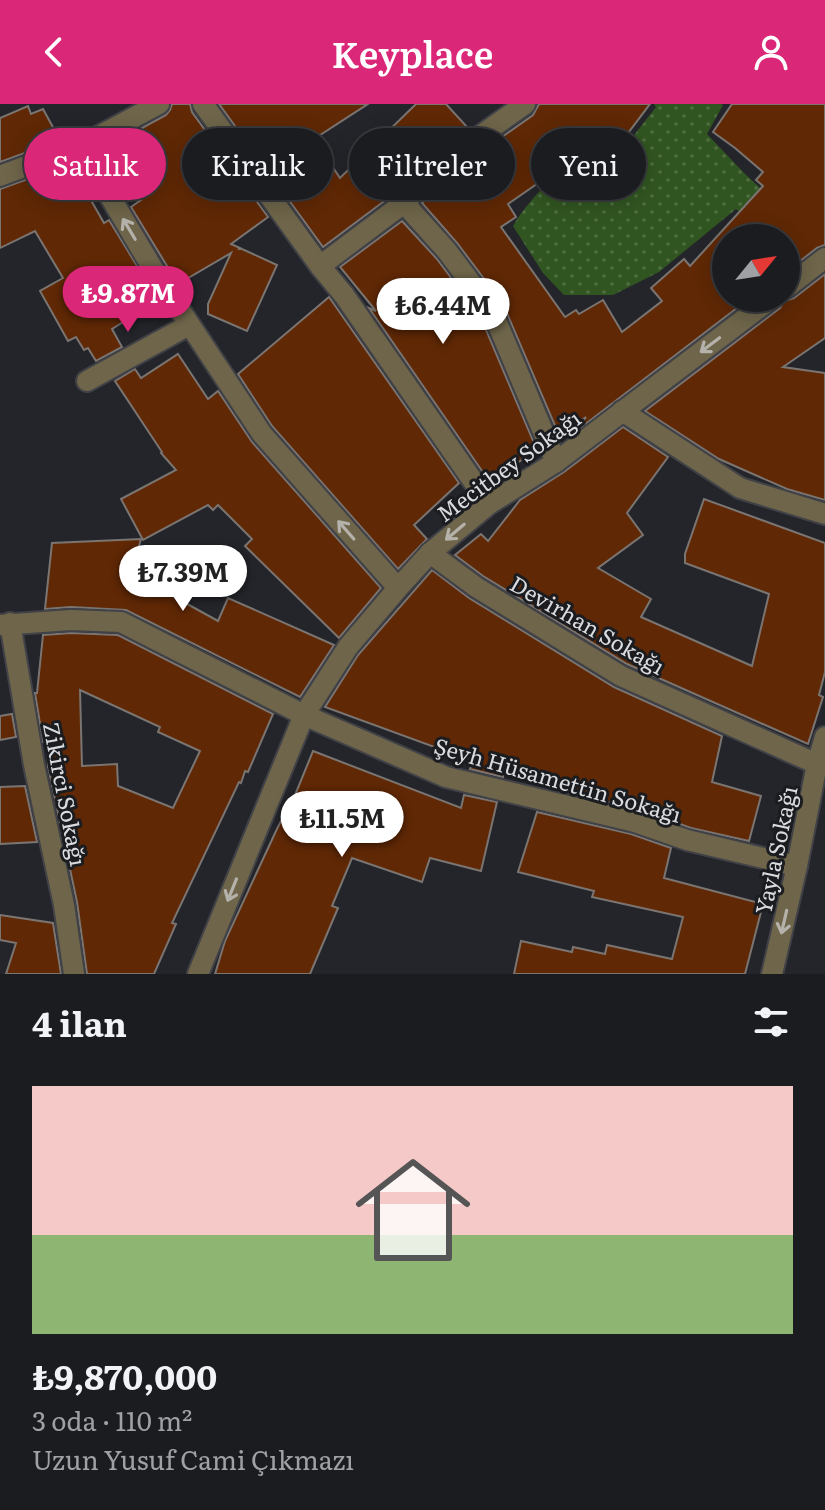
<!DOCTYPE html>
<html lang="tr">
<head>
<meta charset="utf-8">
<style>
	body { margin:0; font-family:Literata,serif; background:#28292d; color:#f1f3f6; height:100vh; display:flex; flex-direction:column; font-size:30px; white-space:nowrap }
	* { box-sizing:border-box; margin:0 }
	p { font-size:26px; color:#a0a1a5 }
	.icon { flex:none; width:44px; height:44px; fill:none; stroke:currentColor; stroke-width:2; stroke-linecap:round; stroke-linejoin:round }
	.map { position:relative; height:870px; overflow:hidden }
	.side { display:flex; flex-direction:column; background:#1b1c20; flex:1 }
	.side>* { flex:none }
	.banner { position:absolute; left:24px; top:24px; width:778px; height:72px; display:flex; gap:16px }
	.needle { width:52px; rotate:60deg }
	.tools { position:absolute; left:712px; top:120px; display:grid; gap:16px }
	.tools a { display:grid; place-items:center; width:88px; height:88px; border-radius:50%; background:#1b1c20; box-shadow:0 4px 20px #0003,0 0 0 2px #393a3e; font-size:40px }
	.price { position:absolute; translate:-50% -68px; padding:0 18px; border-radius:28px; background:#fff; color:#222; font-size:26px; line-height:52px; filter:drop-shadow(0 2px 4px #0008) }
	.price::after { content:''; position:absolute; left:50%; top:48px; width:24px; height:18px; margin-left:-12px; background:inherit; clip-path:polygon(0 0,100% 0,50% 100%) }
	.price.active { background:#db2777; color:#fff }
	ul { padding:0; list-style:none }
	li { display:grid; align-content:center; gap:16px; height:424px; padding:0 32px }
	li+li { border-top:2px solid #393a3e }
	li span { display:grid; place-items:center; height:248px; border-radius:0px; color:#555 }
	li>.icon { margin-inline-start:auto }
	span .icon { width:144px; height:144px; fill:#fffc; stroke-width:1 }
	li b { font-size:34px }
	h2 { display:flex; justify-content:space-between; align-items:center; height:96px; padding:0 32px; font-size:34px }
	.pill { padding:0 28px; border-radius:36px; background:#1b1c20; box-shadow:0 4px 20px #0003,0 0 0 2px #393a3e; font-size:28px; line-height:72px }
	.pill.active { background:#db2777; color:#fff }
	header { display:flex; justify-content:space-between; align-items:center; height:104px; padding:0 32px; background:#db2777; color:#fff; font-size:36px; font-weight:600 }
	.map>svg:first-child { display:block }
</style>
</head>
<body>
<header><svg class="icon" aria-label="back" viewBox="0 0 24 24"><path d="M15 5l-7 7 7 7"/></svg>Keyplace<svg class="icon" aria-label="person" viewBox="0 0 24 24"><circle cx="12" cy="8" r="4"/><path d="M4 21q1-7 8-7t8 7"/></svg></header>
<div class="map">
<svg width="825" height="870" viewBox="0 0 825 870">
	<defs>
		<pattern id="green-dots" width="8" height="8" patternUnits="userSpaceOnUse" patternTransform="scale(2)"><rect width="8" height="8" fill="#315521"/><path d="M2 2h.1M6 6h.1" fill="none" stroke="#4e6d41" stroke-width="1.8" stroke-linecap="round"/></pattern>
	</defs>
	<rect width="100%" height="100%" fill="#24252a"/>
	<path fill="url(#green-dots)" d="M654 0H721L723 1 707 30 745 70 784 106 768 133 736 105 659 168 613 191H564L543 169 513 122C536 84 564 65 598 38L617 53 656 3Z"/>
	<g fill="#602805" stroke="#7b7572" stroke-width="2" fill-rule="evenodd">
		<polygon points="172,0 190,0 192,8 268,113 231,140 240,144 238,145 242,145 277,161 247,227 208,210 208,200 231,149 178,180 131,103 141,96 113,50 145,30 142,24 166,11 170,6"/>
		<polygon points="219,0 368,0 314,35 340,74 416,0 446,0 468,24 433,50 395,89 323,143"/>
		<polygon points="539,0 650,0 616,45 602,35 508,100 516,113 501,123 565,213 576,206 579,210 603,196 622,228 662,197 651,184 684,155 690,162 763,82 756,76 763,68 735,44 713,28 732,0 825,0 825,141 817,144 786,168 786,134 726,134 726,194 750,194 575,328 586,313 559,331 503,200 457,139 422,99 451,69 533,11"/>
		<polygon points="28,2 31,10 43,5 60,36 0,58 0,14"/>
		<polygon points="72,59 82,76 80,77 104,119 109,116 150,183 128,174 147,203 112,225 122,243 96,257 88,244 84,246 76,233 68,237 40,187 63,174 35,127 0,144 0,85"/>
		<polygon points="402,117 437,155 481,214 537,346 489,377 369,204 376,207 340,163"/>
		<polygon points="825,170 825,234 783,263 825,269 825,396 787,385 719,355 645,307 780,204 784,197 794,194"/>
		<polygon points="329,193 459,379 414,421 427,435 398,465 272,322 238,270"/>
		<polygon points="178,250 208,295 218,287 252,338 381,484 339,534 245,442 252,435 218,401 213,406 208,401 143,436 121,395 176,366 161,349 162,348 115,277 135,265 141,274"/>
		<polygon points="623,323 668,353 627,409 643,431 598,464 651,495 641,513 752,562 769,490 685,459 685,450 704,395 825,439 825,568 819,591 823,593 808,640 627,560 483,472 455,451 481,430 488,437 520,396 564,368"/>
		<polygon points="141,435 131,469 218,517 228,494 334,541 300,593 126,506 71,503 45,505 52,439"/>
		<polygon points="432,466 469,494 614,583 722,632 712,678 761,692 749,737 691,724 638,705 545,683 547,678 504,666 503,673 470,665 473,657 325,603 358,551"/>
		<path d="M71 529 118 531 273 610 248 668 245 667 241 679 239 678 172 819 176 820 154 870H87L77 798 48 662 47 638H43L35 589H37L43 531ZM80 586 160 623 158 628 200 647 173 704 118 682 117 660 82 662Z"/>
		<polygon points="12,610 16,633 0,636 0,612"/>
		<polygon points="313,647 461,704 464,691 497,698 481,767 430,754 422,778 352,754 332,802 338,804 310,870 215,870 225,837 276,727 289,701 291,701"/>
		<polygon points="25,682 37,738 0,740 0,683"/>
		<polygon points="537,708 631,730 671,744 664,774 763,800 745,870 514,870 521,837 572,848 573,843 605,850 607,841 672,855 683,813 592,793 594,787 518,768"/>
		<polygon points="0,811 53,819 61,870 6,870 16,839 0,836"/>
	</g>
	<g fill="none" stroke-linecap="round" stroke-linejoin="round">
		<g stroke="#414247" stroke-width="24">
			<g id="minor">
				<polyline points="203,0 320,162 344,191 489,400"/>
				<polyline points="80,42 153,165 262,330 398,484"/>
				<polyline points="0,72 80,42 159,0"/>
				<polyline points="404,99 447,147 492,207 556,358"/>
				<polyline points="320,162 404,99 442,59 525,0"/>
				<polyline points="786,184 825,154"/>
				<polyline points="87,277 189,221"/>
				<polyline points="622,307 740,384 825,410"/>
				<polyline points="430,449 476,483 621,572 817,660"/>
				<polyline points="10,519 34,661 64,801 74,870"/>
				<polyline points="0,521 71,516 121,518 304,611 446,673 635,718 687,736 797,762"/>
				<polyline points="198,870 304,611 348,543 398,484 430,449 489,400 556,358 772,194"/>
				<polyline points="772,870 797,762 817,660 825,633"/>
			</g>
		</g>
		<use href="#minor" stroke="#6e654a" stroke-width="20"/>
	</g>
	<defs><path id="oneway-shaft" d="M-6 0H5M1.5-3L5.5 0L1.5 3" fill="none" stroke-width="1.6" stroke-linecap="round" stroke-linejoin="round" transform="scale(2)"/></defs>
	<g stroke="#b4b2aa">
		<use href="#oneway-shaft" transform="translate(129 125) rotate(-121)"/>
		<use href="#oneway-shaft" transform="translate(710 241) rotate(143)"/>
		<use href="#oneway-shaft" transform="translate(346 426) rotate(-131)"/>
		<use href="#oneway-shaft" transform="translate(455 428) rotate(140)"/>
		<use href="#oneway-shaft" transform="translate(232 786) rotate(112)"/>
		<use href="#oneway-shaft" transform="translate(784 818) rotate(103)"/>
	</g>
	<g text-anchor="middle" dominant-baseline="central" stroke-width="6" stroke-linejoin="round" paint-order="stroke">
		<g font-size="22" fill="#d9dbde" stroke="#1a1c20">
			<text transform="translate(508 361) rotate(-36)">Meсitbey Sokağı</text>
			<text transform="translate(588 520) rotate(30)">Devirhan Sokağı</text>
			<text transform="translate(558 675) rotate(16)">Şeyh Hüsamettin Sokağı</text>
			<text transform="translate(66 690) rotate(79)">Zikirci Sokağı</text>
			<text transform="translate(775 746) rotate(-78)">Yayla Sokağı</text>
		</g>
	</g>
</svg>
<div class="tools">
<a><svg class="needle" viewBox="-14 -14 28 28"><path d="M0-13l5 13h-10z" fill="#e53935"/><path d="M0 13l5-13h-10z" fill="#a0a1a5"/></svg></a>
</div>
<b class="price active" style="left:128px;top:230px">₺9.87M</b>
<b class="price" style="left:443px;top:242px">₺6.44M</b>
<b class="price" style="left:183px;top:509px">₺7.39M</b>
<b class="price" style="left:342px;top:755px">₺11.5M</b>
<div class="banner">
<a class="pill active">Satılık</a>
<a class="pill">Kiralık</a>
<a class="pill">Filtreler</a>
<a class="pill">Yeni</a>
</div>
</div>
<section class="side">
<h2>4 ilan<svg class="icon" aria-label="filters" viewBox="0 0 24 24"><path d="M4 7h16M4 17h16"/><circle cx="9" cy="7" r="2"/><circle cx="15" cy="17" r="2"/></svg></h2>
<ul>
<li><span style="background:linear-gradient(#f6c9c9 60%,#8fb573 0)"><svg class="icon" aria-label="home" viewBox="0 0 24 24"><path d="M3 11l9-7 9 7M6 9v11h12V9"/></svg></span><div><b>₺9,870,000</b><p>3 oda · 110 m²</p><p>Uzun Yusuf Cami Çıkmazı</p></div></li>
</ul>
</section>
</body>
</html>
